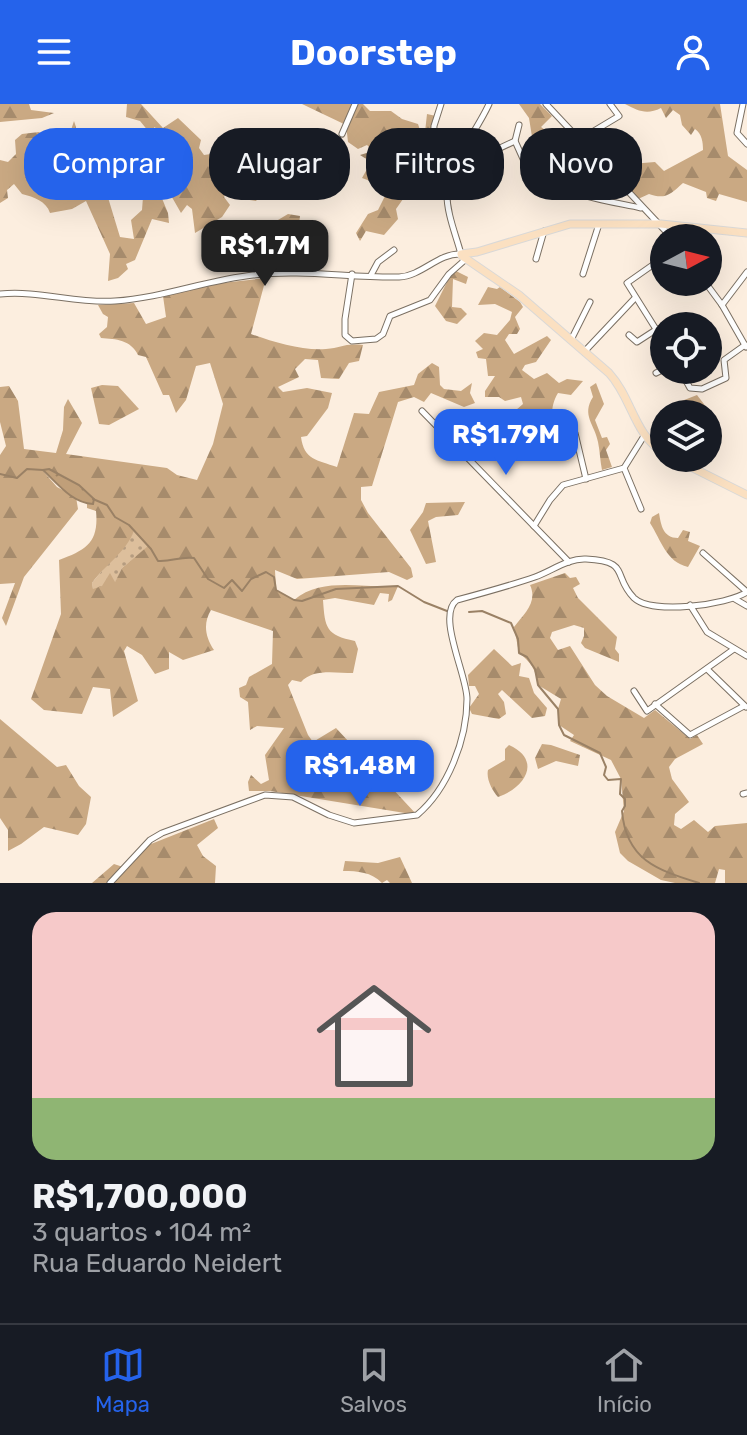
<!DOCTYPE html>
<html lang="pt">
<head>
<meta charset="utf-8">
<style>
	body { margin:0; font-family:Rubik,sans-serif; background:#242831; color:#f1f3f6; height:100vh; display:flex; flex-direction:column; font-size:30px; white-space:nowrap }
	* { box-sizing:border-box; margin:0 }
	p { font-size:26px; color:#9ea1a6 }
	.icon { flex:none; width:44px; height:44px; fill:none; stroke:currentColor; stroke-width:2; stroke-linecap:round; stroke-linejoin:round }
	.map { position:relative; height:779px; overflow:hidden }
	.sheet { display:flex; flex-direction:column; background:#171b24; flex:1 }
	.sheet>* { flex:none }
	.guide { position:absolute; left:24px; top:24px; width:700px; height:72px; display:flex; gap:16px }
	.needle { width:52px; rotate:83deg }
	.fabs { position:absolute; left:650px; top:120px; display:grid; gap:16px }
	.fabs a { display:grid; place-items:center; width:72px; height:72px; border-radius:50%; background:#171b24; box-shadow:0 8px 32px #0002; font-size:40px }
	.price { position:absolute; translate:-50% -68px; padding:0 18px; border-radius:16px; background:#2563eb; color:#fff; font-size:26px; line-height:52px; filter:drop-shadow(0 2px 4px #0008) }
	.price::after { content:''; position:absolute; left:50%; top:48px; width:24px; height:18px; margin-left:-12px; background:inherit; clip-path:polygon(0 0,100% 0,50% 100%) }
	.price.on { background:#222; color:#fff }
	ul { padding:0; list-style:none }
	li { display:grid; align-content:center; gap:16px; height:424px; padding:0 32px }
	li+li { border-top:2px solid #363941 }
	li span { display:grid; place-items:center; height:248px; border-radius:24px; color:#555 }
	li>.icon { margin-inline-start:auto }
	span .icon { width:144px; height:144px; fill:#fffc; stroke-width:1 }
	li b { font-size:34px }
	.pill { padding:0 28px; border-radius:32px; background:#171b24; box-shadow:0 8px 32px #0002; font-size:28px; line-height:72px }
	.pill.on { background:#2563eb; color:#fff }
	header { display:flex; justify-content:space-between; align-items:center; height:104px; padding:0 32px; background:#2563eb; color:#fff; font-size:36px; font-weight:700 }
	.tabs { display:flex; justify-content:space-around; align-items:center; height:112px; border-top:2px solid #363941; background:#171b24; font-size:22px; color:#9ea1a6 }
	.tabs a { display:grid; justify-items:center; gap:4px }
	.tabs .on { color:#2563eb }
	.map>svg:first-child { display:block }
</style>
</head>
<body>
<header><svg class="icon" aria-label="menu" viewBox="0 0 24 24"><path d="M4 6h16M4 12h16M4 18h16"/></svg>Doorstep<svg class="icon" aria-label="person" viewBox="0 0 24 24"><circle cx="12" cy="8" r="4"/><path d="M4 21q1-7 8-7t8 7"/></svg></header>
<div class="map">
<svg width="747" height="779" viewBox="0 0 747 779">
	<defs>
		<pattern id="grass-dots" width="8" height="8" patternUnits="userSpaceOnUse" patternTransform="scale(2)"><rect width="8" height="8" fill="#ddbf9c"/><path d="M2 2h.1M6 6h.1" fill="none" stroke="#b59c80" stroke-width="1.8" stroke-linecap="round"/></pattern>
		<pattern id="forest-firs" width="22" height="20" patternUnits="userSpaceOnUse" patternTransform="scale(2)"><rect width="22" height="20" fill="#caa983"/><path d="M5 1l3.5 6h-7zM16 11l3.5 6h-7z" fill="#a68b6c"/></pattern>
		<pattern id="water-ripples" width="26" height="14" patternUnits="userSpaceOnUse" patternTransform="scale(2)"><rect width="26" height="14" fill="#c09f79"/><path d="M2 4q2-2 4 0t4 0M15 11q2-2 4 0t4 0" fill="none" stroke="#9e8364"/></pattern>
	</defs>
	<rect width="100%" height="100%" fill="#fceedf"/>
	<path fill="url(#grass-dots)" d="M134 427 149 442 122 464 115 479 93 486 92 479C107 459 121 449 134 427Z"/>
	<g fill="url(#forest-firs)" fill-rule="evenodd">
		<polygon points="0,0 29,0 31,6 54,9 42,14 0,18"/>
		<path d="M127 0H141L163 24 178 14 201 36 199 44 204 51 211 50 225 68 229 61V46L253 44 259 48 262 61 271 70 267 83 256 97 237 94 230 86 226 88 224 93 230 101 222 113 195 129 192 105 187 101 181 109 169 88 161 92 168 109 169 119 152 115 135 156 126 160 128 165 118 174 108 177 110 150 86 97 72 105 50 109C46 97 34 93 22 90L14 80 7 86 8 94 0 99V56L8 58 16 50 15 36 22 30 39 28 57 44 63 37 67 38 74 17 76 23 74 32 90 46 103 77 120 133 134 135 131 116 142 106 144 80 136 75 126 79 124 61 135 52H141L144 45 149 44 158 32 155 23 149 28 140 17 126 13Z"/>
		<polygon points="302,0 363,0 370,7 391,7 402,15 418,20 420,26 425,28 427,10 436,12 434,22 440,27 439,36 445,40 442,47 432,39 417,42 416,76 396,82 399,87 408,88 396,105 398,115 384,131 366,127 360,137 356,129 368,110 378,106 389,84 362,74 371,58 360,51 373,47 367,41 358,45 348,38 346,21"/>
		<polygon points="519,0 540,0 552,12 541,23 552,31 546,41 533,39 529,14"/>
		<path d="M625 0H720L728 52 747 66V98L719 90 716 97 707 94 706 88 683 79C671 90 665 96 649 90L638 95 620 76 629 67 631 60 655 58 664 67 703 46C703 38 702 30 695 25L691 31 682 21 680 11 673 6 666 14 661 4C647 11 638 7 625 0Z"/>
		<polygon points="288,110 300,112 298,129 269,136 264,128 268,122"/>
		<polygon points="456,167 468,173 466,180 453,175 452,203 461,204 467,210 457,220 446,217 435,202 450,172"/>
		<path d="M266 174 251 230C273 238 303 247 326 245 341 244 344 239 363 241L359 257 349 259 339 275 321 274 318 256 305 255 295 265 299 273 278 283 283 288 307 284 332 289 328 304 307 332 301 333C304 356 317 356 337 363L354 309 369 310 379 288 414 281 418 270 432 259 439 263 440 281 444 285 461 287 472 279 470 289 475 299 464 303 431 289 424 298 414 293 398 298 372 382 361 383V396L368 409 411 464 413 473 407 476 389 468 297 475 275 466 276 486 294 496C323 472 364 485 398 482L392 496 388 498 389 490 380 489 374 501 335 494 323 496C325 524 326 531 355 537L358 545 353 569C336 569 313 564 301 578L292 576 288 581 308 631 313 638 336 624 417 711 270 687H249L248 678 251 671 261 680 269 676 265 651 284 624 257 622 250 626 248 598 240 593 239 584 246 581 249 573 272 560 273 527 211 506C203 519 205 533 214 546L183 556 169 548V565L155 570 142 551 127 542 124 547 138 597 113 613 110 585 93 583 82 610 44 606 31 595 61 510 59 456C87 446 99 438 96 407L87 404V400H92C80 383 65 367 43 367L57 383 76 393 78 405 24 473 6 522 2 514 15 479 0 480V351L6 342 0 318V283L9 282 18 297 24 345 56 349 63 326 64 303 68 295 82 319 66 350 167 364 177 371 197 376 213 340 223 300 210 259 196 262 186 296 176 309 169 291H163L146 253 138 251C131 236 116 235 101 234L99 230 107 223 108 213 103 210 98 201 134 199 146 220 166 213 163 192 222 179ZM134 427 148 442 122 464 115 478 110 469 102 482 93 485 92 479C105 461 126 448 134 427Z"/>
		<path d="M488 183 497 185 500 183 520 198 523 203 515 213 520 225 517 230H509L505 236 514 250 547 232 551 236 536 258 525 261 522 266 534 275 547 269 559 279 567 275 583 277 571 291 558 289C544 313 562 321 547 346L524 333 525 321 512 319 508 313 523 300 521 293 505 297 499 293H485V287L495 272H488L486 255 478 254 476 248 483 245 475 237 484 229 497 231 510 216 512 208 495 200 478 201Z"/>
		<path d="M596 279 604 300 595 316 602 334 607 333 610 340 606 346 612 363 602 366C600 357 600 347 598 338 595 321 581 311 593 293L590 283Z"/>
		<polygon points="102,281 118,282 139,305 109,321 99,320 91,284"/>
		<polygon points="697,291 710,308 676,310 673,306 679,298"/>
		<polygon points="465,398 458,411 436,413 428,417 436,458 426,460 410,426 423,408 426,399"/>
		<path d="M659 409C661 421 663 434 678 434L683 426 690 428 688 437 700 442 688 463C666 458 661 436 650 419L652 413Z"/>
		<path d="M565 469 570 474 576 473 580 480 573 484 578 494 617 533 615 545 619 550V558L585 544 581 539 584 532V524L574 521 552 528 550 534 558 546 570 542 595 581 607 592 644 614 655 606 690 635 697 631 703 640 675 655 669 663 672 675 689 698 675 710 674 721 681 725 694 716 708 728 715 722 747 719V779H725V766L719 765 715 779H675L661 776 628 757 620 749 615 728 624 707 621 675 611 656 570 637 574 631 559 621 558 605 561 595 538 581C536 566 531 558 519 549L514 523C524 510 538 498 530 481Z"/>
		<polygon points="494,545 512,562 521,559 519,572 529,574 534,589 547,604 545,612 532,614 502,586 498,590 504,598 506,610 499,615 472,610 469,604 479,590 475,582 469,582 468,571"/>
		<polygon points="0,615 57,663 66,661 79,682 91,693 86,720 78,731 44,723 21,740 8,747 8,726 0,714"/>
		<polygon points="542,640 551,641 580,651 578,662 556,657 538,665 535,654"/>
		<path d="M509 641C542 656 526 683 498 693 492 686 486 675 488 666L505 656V645Z"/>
		<polygon points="214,715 218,724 197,741 203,752 216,762 215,779 92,779 114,760 126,764 146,742"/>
		<path d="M400 753 412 779H390L387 776 382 779C371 768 358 767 343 767L345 757 378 759Z"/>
	</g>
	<path fill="url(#water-ripples)" stroke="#9a8165" stroke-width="2" d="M49 365 79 381 94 395 93 400C72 399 57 379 43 366Z"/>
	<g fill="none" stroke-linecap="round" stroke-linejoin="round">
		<g stroke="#9a8165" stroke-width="2">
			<polyline points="0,370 17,374 27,365 43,366"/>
			<path d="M93 395 107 401 115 413 129 421 151 445 158 457C172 458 180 452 194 454L208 475 224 484 232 476 242 487 251 475 266 468 274 473 276 486 294 496 302 497 336 485 398 482 424 498 447 507"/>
			<path d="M469 508 482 507 511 519 518 535 519 549 527 553 535 565 538 581 558 605 559 621 564 631 600 649 606 663 604 671 608 676 621 675 620 690 625 695V702L622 707C626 756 657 766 699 779"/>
		</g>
		<g stroke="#7b7063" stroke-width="7">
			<g id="minor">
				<polyline points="546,0 672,134"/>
				<polyline points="743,0 737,29 747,40"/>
				<polyline points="519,21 515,37 524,57"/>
				<polyline points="342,30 355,0"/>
				<polyline points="579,36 619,12 610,0"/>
				<polyline points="432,57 434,22 441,0"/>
				<polyline points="455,65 515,37"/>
				<path d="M561 78C572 94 621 99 641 104"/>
				<polyline points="664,153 627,179 664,238"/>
				<polyline points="536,155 544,127"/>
				<polyline points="352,170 345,215 345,231 352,237 376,235 383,230 390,212 430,196 449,170 466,155"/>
				<polyline points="583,170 599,120"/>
				<polyline points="371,171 378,158 394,146"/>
				<polyline points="705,178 722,201 746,243"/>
				<path d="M0 190C39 186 77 200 115 197 162 194 207 176 253 171 302 165 350 174 399 173 422 172 438 149 461 150 456 131 446 108 447 87 449 61 478 25 489 0"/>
				<polyline points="722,201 747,168"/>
				<polyline points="629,231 637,238 657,225"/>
				<polyline points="571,236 590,198"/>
				<polyline points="584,248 635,194"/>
				<polyline points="680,266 690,284 702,285 726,274 724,256 745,241"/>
				<polyline points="656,269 664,265"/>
				<polyline points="422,307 569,458"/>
				<polyline points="575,329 586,375"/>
				<polyline points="708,337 715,333"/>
				<polyline points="624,364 641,405"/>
				<polyline points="534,422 550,396 563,381 624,364 644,332"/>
				<polyline points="703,449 747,488"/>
				<polyline points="735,495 747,502"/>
				<polyline points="690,501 707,528 747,552"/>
				<polyline points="707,565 746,603"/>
				<polyline points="634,587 647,607 734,545"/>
				<polyline points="655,600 690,631 744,602"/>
				<polyline points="743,690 747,689"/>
				<path d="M110 779 150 736 162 729 265 691 293 693 329 711 354 719 417 711C448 685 467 635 467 595 467 571 436 511 457 496 483 489 509 482 535 473 552 467 568 454 586 455 631 457 612 472 634 494 652 511 727 501 747 488"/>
			</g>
		</g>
		<g stroke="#d9d8d7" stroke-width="9">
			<g id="major">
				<polyline points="461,150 477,148 570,120 661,120 747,129"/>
				<path d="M462 152 519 191 609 269C632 294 634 331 664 349"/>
				<polyline points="673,354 747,391"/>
			</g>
		</g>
		<use href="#minor" stroke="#fff" stroke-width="5"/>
		<use href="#major" stroke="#fbe0c1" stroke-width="7"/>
	</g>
</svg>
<div class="fabs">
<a><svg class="needle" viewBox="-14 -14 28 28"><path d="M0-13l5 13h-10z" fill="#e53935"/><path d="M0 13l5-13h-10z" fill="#9ea1a6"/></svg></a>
<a><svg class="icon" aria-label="locate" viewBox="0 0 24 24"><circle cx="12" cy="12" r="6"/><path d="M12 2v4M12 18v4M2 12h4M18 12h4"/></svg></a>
<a><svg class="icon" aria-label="layers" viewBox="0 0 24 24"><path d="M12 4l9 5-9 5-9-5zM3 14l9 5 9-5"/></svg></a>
</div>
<b class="price on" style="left:265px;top:184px">R$1.7M</b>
<b class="price" style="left:506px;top:373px">R$1.79M</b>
<b class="price" style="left:360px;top:704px">R$1.48M</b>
<div class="guide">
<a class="pill on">Comprar</a>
<a class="pill">Alugar</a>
<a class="pill">Filtros</a>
<a class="pill">Novo</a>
</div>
</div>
<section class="sheet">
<ul>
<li><span style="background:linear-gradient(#f6c9c9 75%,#8fb573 0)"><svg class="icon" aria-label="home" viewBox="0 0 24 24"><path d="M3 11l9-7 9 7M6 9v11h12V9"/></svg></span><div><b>R$1,700,000</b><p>3 quartos · 104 m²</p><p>Rua Eduardo Neidert</p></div></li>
</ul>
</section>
<nav class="tabs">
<a class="on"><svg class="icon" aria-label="map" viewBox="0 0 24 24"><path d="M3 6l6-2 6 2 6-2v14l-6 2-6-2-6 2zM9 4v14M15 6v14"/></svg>Mapa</a>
<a><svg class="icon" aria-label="saved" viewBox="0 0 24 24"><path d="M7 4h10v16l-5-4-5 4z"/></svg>Salvos</a>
<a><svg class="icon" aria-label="home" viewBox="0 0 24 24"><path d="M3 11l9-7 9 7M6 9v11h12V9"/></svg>Início</a>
</nav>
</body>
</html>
